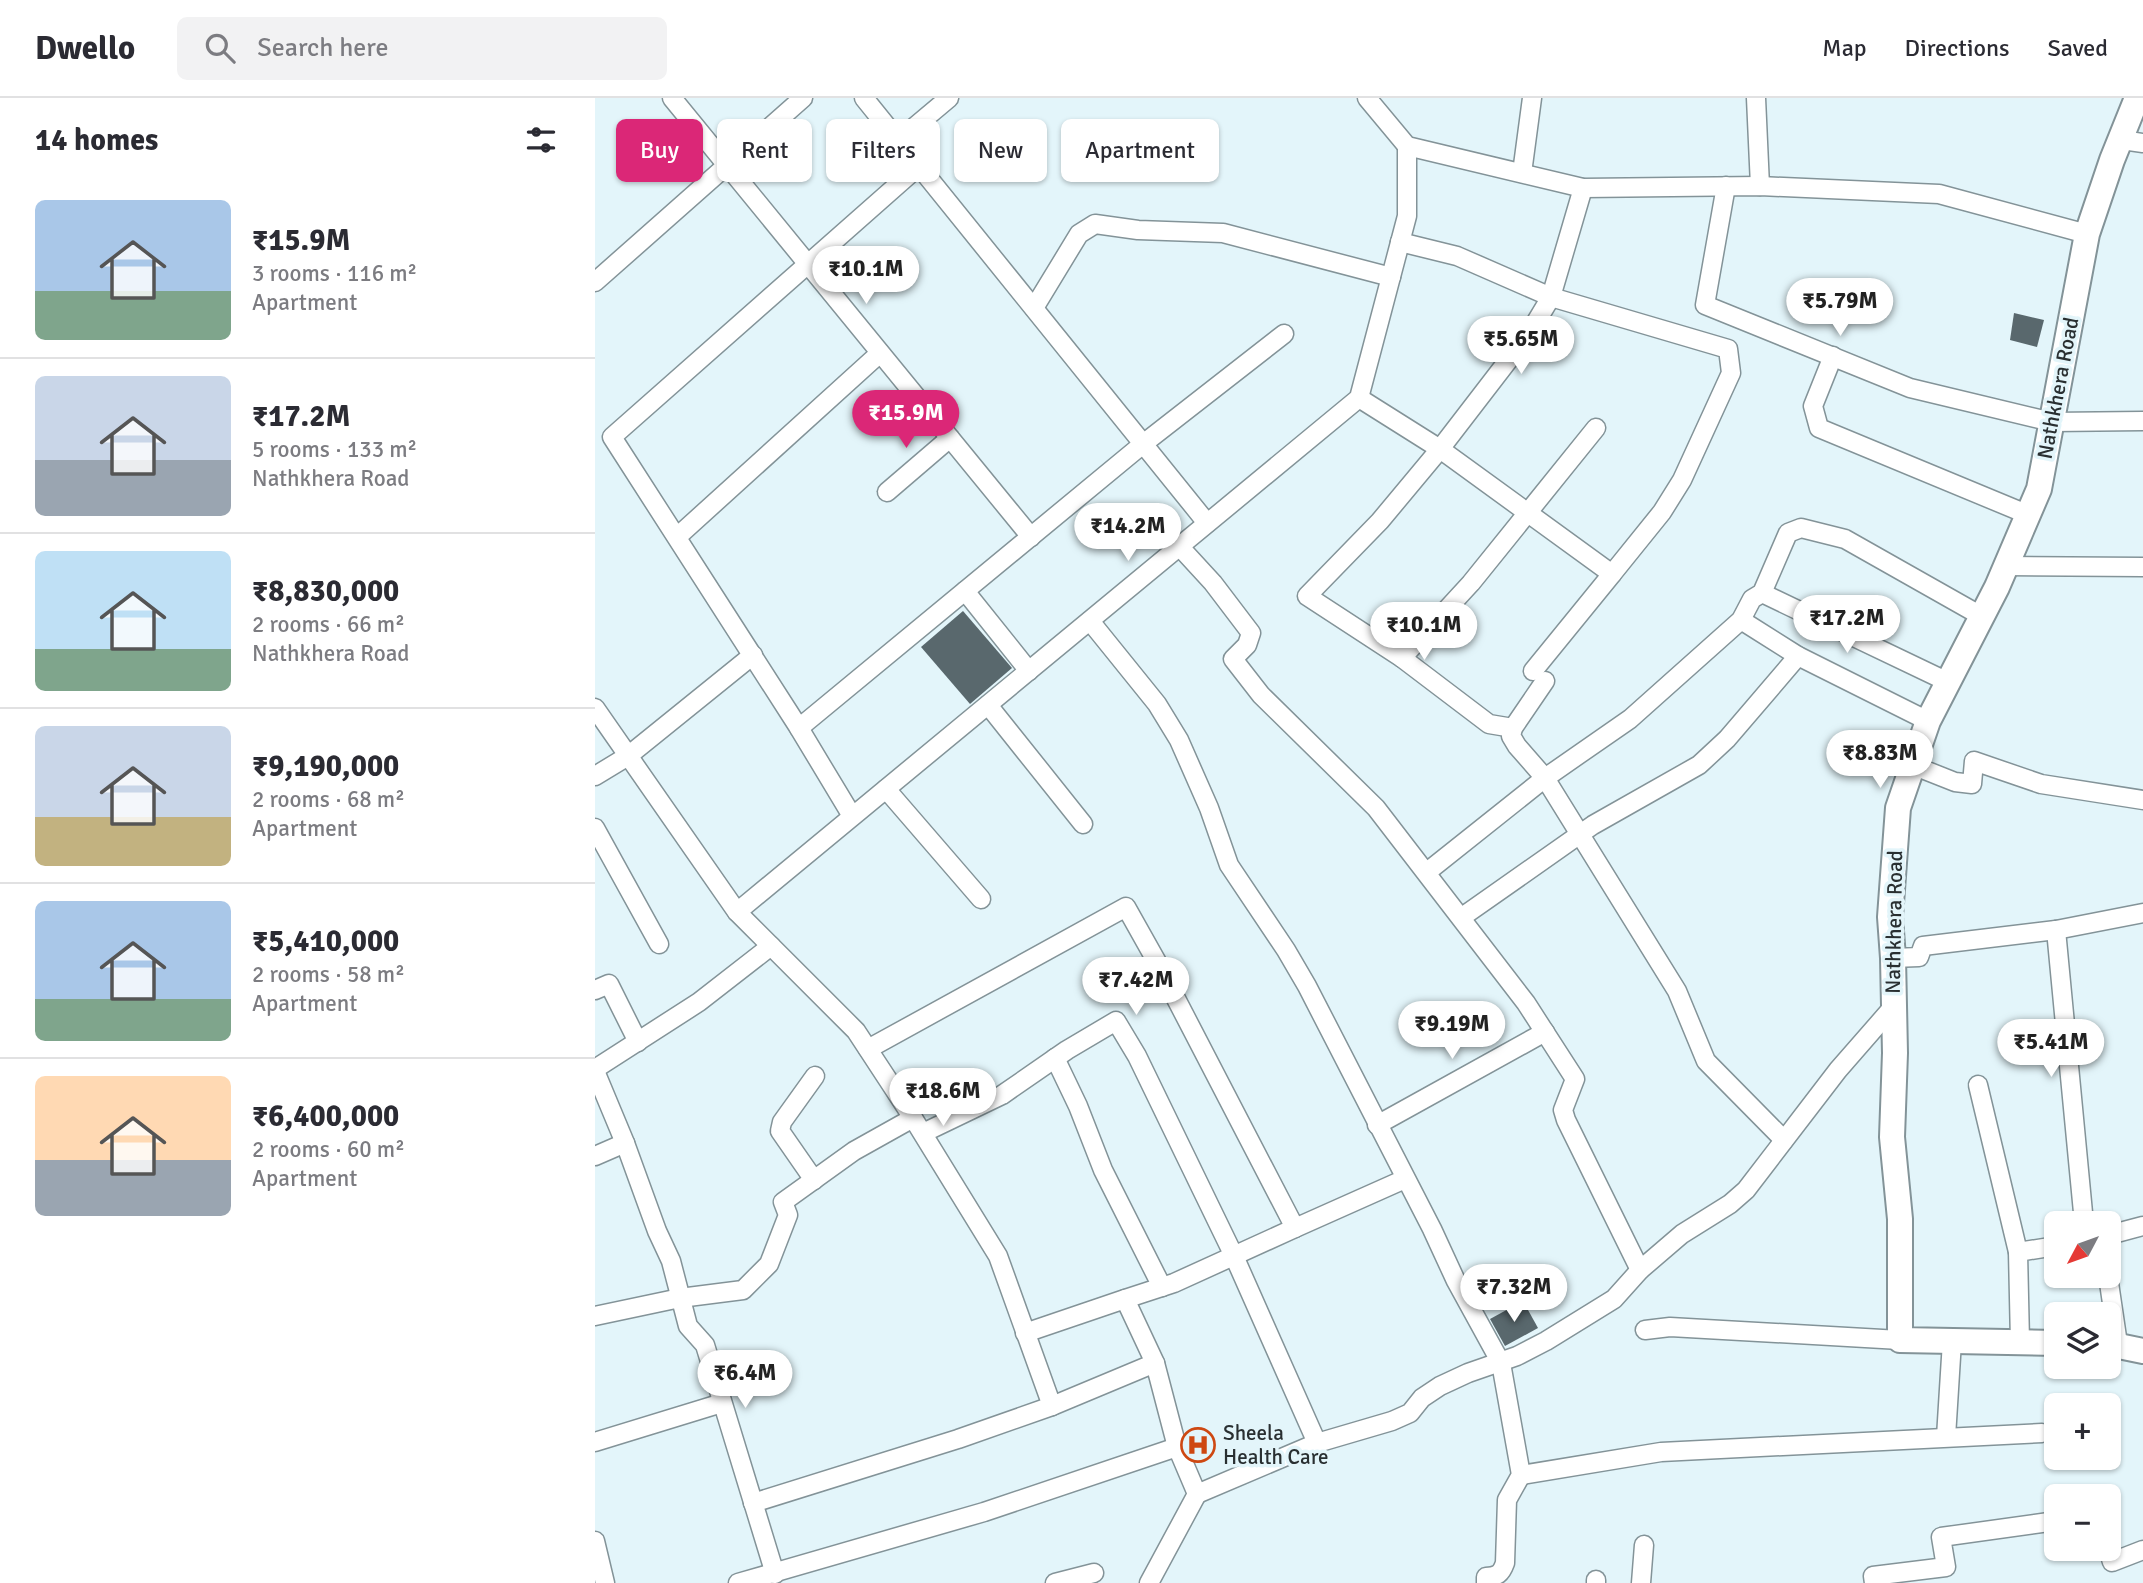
<!DOCTYPE html>
<html lang="en">
<head>
<meta charset="utf-8">
<style>
	body { margin:0; font-family:Signika,sans-serif; background:#f2f2f3; color:#2b2b33; height:100vh; display:flex; flex-direction:column; font-size:26px; white-space:nowrap }
	* { box-sizing:border-box; margin:0 }
	p { font-size:23px; color:#7c7c81 }
	.icon { flex:none; width:38px; height:38px; fill:none; stroke:currentColor; stroke-width:2; stroke-linecap:round; stroke-linejoin:round }
	.map { position:relative; flex:1; overflow:hidden }
	.sheet { display:flex; flex-direction:column; background:#fff; width:595px }
	.sheet>* { flex:none }
	.hud { position:absolute; left:21px; top:21px; width:665px; height:63px; display:flex; gap:14px }
	.needle { width:46px; rotate:229deg }
	.buttons { position:absolute; left:1449px; top:1113px; display:grid; gap:14px }
	.buttons a { display:grid; place-items:center; width:77px; height:77px; border-radius:10px; background:#fff; box-shadow:0 2px 5px #0004; font-size:35px }
	.price { position:absolute; translate:-50% -60px; padding:0 16px; border-radius:24px; background:#fff; color:#222; font-size:23px; line-height:46px; filter:drop-shadow(0 2px 4px #0008) }
	.price::after { content:''; position:absolute; left:50%; top:42px; width:21px; height:16px; margin-left:-10px; background:inherit; clip-path:polygon(0 0,100% 0,50% 100%) }
	.price.on { background:#db2777; color:#fff }
	ul { padding:0; list-style:none }
	li { display:flex; align-items:center; gap:21px; height:175px; padding:0 35px }
	li+li { border-top:2px solid #e1e1e2 }
	li span { display:grid; place-items:center; flex:none; width:196px; height:140px; border-radius:10px; color:#555 }
	li>.icon { margin-inline-start:auto }
	span .icon { width:84px; height:84px; fill:#fffc; stroke-width:1 }
	li b { font-size:30px }
	h2 { display:flex; justify-content:space-between; align-items:center; height:84px; padding:0 35px; font-size:30px }
	.chip { padding:0 24px; border-radius:10px; background:#fff; box-shadow:0 2px 5px #0004; font-size:24px; line-height:63px }
	.chip.on { background:#db2777; color:#fff }
	header { display:flex; align-items:center; gap:42px; box-sizing:border-box; height:98px; padding:0 35px; background:#fff; border-bottom:2px solid #e1e1e2 }
	header strong { font-size:33px }
	nav { display:flex; gap:38px; margin-inline-start:auto; font-size:24px }
	.search { width:490px; height:63px; background:#f2f2f3; display:flex; align-items:center; gap:18px; box-sizing:border-box; padding:0 24px; border-radius:10px; color:#7c7c81; font-size:26px }
	main { display:flex; flex:1; min-height:0 }
	.map>svg:first-child { display:block }
</style>
</head>
<body>
<header>
<strong>Dwello</strong>
<div class="search"><svg class="icon" aria-label="search" viewBox="0 0 24 24"><circle cx="10" cy="10" r="6"/><path d="M15 15l6 6"/></svg>Search here</div>
<nav><a>Map</a><a>Directions</a><a>Saved</a></nav>
</header>
<main>
<section class="sheet">
<h2>14 homes<svg class="icon" aria-label="filters" viewBox="0 0 24 24"><path d="M4 7h16M4 17h16"/><circle cx="9" cy="7" r="2"/><circle cx="15" cy="17" r="2"/></svg></h2>
<ul>
<li><span style="background:linear-gradient(#a9c7e8 65%,#7fa58c 0)"><svg class="icon" aria-label="home" viewBox="0 0 24 24"><path d="M3 11l9-7 9 7M6 9v11h12V9"/></svg></span><div><b>₹15.9M</b><p>3 rooms · 116 m²</p><p>Apartment</p></div></li>
<li><span style="background:linear-gradient(#c9d6e8 60%,#9aa5b1 0)"><svg class="icon" aria-label="home" viewBox="0 0 24 24"><path d="M3 11l9-7 9 7M6 9v11h12V9"/></svg></span><div><b>₹17.2M</b><p>5 rooms · 133 m²</p><p>Nathkhera Road</p></div></li>
<li><span style="background:linear-gradient(#bfe0f5 70%,#7fa58c 0)"><svg class="icon" aria-label="home" viewBox="0 0 24 24"><path d="M3 11l9-7 9 7M6 9v11h12V9"/></svg></span><div><b>₹8,830,000</b><p>2 rooms · 66 m²</p><p>Nathkhera Road</p></div></li>
<li><span style="background:linear-gradient(#c9d6e8 65%,#c2b280 0)"><svg class="icon" aria-label="home" viewBox="0 0 24 24"><path d="M3 11l9-7 9 7M6 9v11h12V9"/></svg></span><div><b>₹9,190,000</b><p>2 rooms · 68 m²</p><p>Apartment</p></div></li>
<li><span style="background:linear-gradient(#a9c7e8 70%,#7fa58c 0)"><svg class="icon" aria-label="home" viewBox="0 0 24 24"><path d="M3 11l9-7 9 7M6 9v11h12V9"/></svg></span><div><b>₹5,410,000</b><p>2 rooms · 58 m²</p><p>Apartment</p></div></li>
<li><span style="background:linear-gradient(#ffd9b3 60%,#9aa5b1 0)"><svg class="icon" aria-label="home" viewBox="0 0 24 24"><path d="M3 11l9-7 9 7M6 9v11h12V9"/></svg></span><div><b>₹6,400,000</b><p>2 rooms · 60 m²</p><p>Apartment</p></div></li>
</ul>
</section>
<div class="map">
<svg width="1548" height="1485" viewBox="0 0 1548 1485">
	<rect width="100%" height="100%" fill="#e3f5fa"/>
	<g fill="#59686d">
		<polygon points="1419,215 1449,222 1442,249 1415,242"/>
		<polygon points="368,513 417,570 375,606 326,549"/>
		<polygon points="928,1203 943,1230 910,1248 895,1221"/>
		<polygon points="612,1339 619,1355 600,1363 593,1347"/>
	</g>
	<g fill="none" stroke-linecap="round" stroke-linejoin="round">
		<g stroke="#839398" stroke-width="21">
			<g id="street">
				<polyline points="77,0 436,439"/>
				<polyline points="269,0 612,425"/>
				<polyline points="772,0 812,48 988,90 1165,88 1344,96 1492,136"/>
				<polyline points="1161,0 1165,88"/>
				<polyline points="304,42 354,0"/>
				<polyline points="1527,42 1548,45"/>
				<polyline points="927,75 937,0"/>
				<polyline points="1131,88 1110,207 1315,290 1457,324 1548,323"/>
				<polyline points="988,90 956,199 935,234 845,351 785,423 712,498 807,560 876,485 1001,330"/>
				<polyline points="0,184 208,0"/>
				<polyline points="439,210 484,136 500,126 543,132 628,135 796,179"/>
				<polyline points="1238,258 1218,308 1224,330 1434,417"/>
				<polyline points="764,300 845,351 1017,476 1067,414 1087,382 1136,275 1133,251 956,199 862,158 805,144"/>
				<polyline points="292,394 355,340"/>
				<polyline points="82,439 285,255"/>
				<polyline points="584,448 618,485 656,535 652,547 638,561 666,597 781,710 931,905 980,981 968,1012 971,1022 1045,1172"/>
				<polyline points="1411,468 1548,469"/>
				<polyline points="370,493 434,573"/>
				<polyline points="1167,495 1353,584"/>
				<polyline points="1146,522 1203,558 1333,623"/>
				<path d="M495 523 562 606 584 642 614 710 634 767 691 852 712 888 837 1131 861 1183 906 1265 926 1377 912 1402 910 1465C906 1476 903 1478 891 1479V1485"/>
				<polyline points="807,560 894,626 918,630"/>
				<polyline points="938,573 1017,476"/>
				<polyline points="950,583 918,630 916,638 922,648 950,680 1082,893 1111,963 1189,1042"/>
				<polyline points="393,607 488,726"/>
				<polyline points="0,610 142,814 261,933 318,1020 403,1158 457,1308"/>
				<polyline points="204,630 548,346 689,236"/>
				<polyline points="1317,667 1360,684 1377,686 1379,663 1446,686 1548,702"/>
				<polyline points="0,678 33,658 158,557"/>
				<polyline points="291,691 386,801"/>
				<polyline points="257,718 204,630 17,339 324,68"/>
				<polyline points="0,730 64,846"/>
				<polyline points="832,774 950,680 1035,621 1146,522 1157,501 1167,495 1193,435 1206,430 1250,441 1388,519"/>
				<polyline points="142,814 764,300 812,118 812,48"/>
				<polyline points="867,819 998,727 1104,667 1132,641 1203,558"/>
				<polyline points="1461,832 1489,1125"/>
				<polyline points="1298,860 1324,859 1328,848 1461,832 1548,815"/>
				<polyline points="0,892 14,886 43,944"/>
				<polyline points="273,951 531,809 563,866 700,1130 579,1185 530,1201"/>
				<polyline points="460,960 483,1008 508,1072 567,1189"/>
				<polyline points="0,971 104,904 176,848"/>
				<polyline points="0,973 30,1045 62,1133 76,1163 93,1228 110,1247 180,1476"/>
				<polyline points="1383,987 1423,1154"/>
				<polyline points="782,1027 950,934"/>
				<polyline points="328,1035 407,997 472,952 521,923 542,958 639,1158 722,1345"/>
				<polyline points="0,1058 30,1045"/>
				<polyline points="219,1082 185,1033 187,1024 220,978"/>
				<polyline points="700,1130 810,1081"/>
				<polyline points="1514,1137 1548,1128"/>
				<polyline points="1513,1178 1523,1246"/>
				<polyline points="0,1218 85,1200 148,1192 174,1166 193,1117 188,1104 259,1053 318,1020"/>
				<polyline points="1050,1232 1075,1229 1305,1242"/>
				<polyline points="430,1235 530,1201 560,1265 582,1349 602,1396 554,1485"/>
				<polyline points="1425,1244 1423,1154 1461,1148"/>
				<polyline points="1351,1339 1357,1243"/>
				<polyline points="0,1344 127,1305"/>
				<polyline points="926,1377 1066,1354 1447,1335"/>
				<polyline points="602,1396 722,1345 797,1323 815,1315 827,1300 845,1288 873,1275 922,1258 951,1243 1019,1201 1045,1172 1087,1136 1135,1106 1151,1092 1243,972 1298,909"/>
				<polyline points="158,1405 363,1341 457,1308 560,1265"/>
				<polyline points="0,1443 10,1485"/>
				<polyline points="1513,1451 1517,1464 1548,1452"/>
				<polyline points="143,1485 389,1414 582,1349"/>
				<polyline points="460,1485 499,1475"/>
				<polyline points="1001,1485 1001,1482"/>
				<polyline points="1046,1485 1049,1447"/>
				<polyline points="1279,1485 1278,1478 1351,1469 1346,1439 1461,1423"/>
			</g>
		</g>
		<g stroke="#839398" stroke-width="28">
			<g id="secondary">
				<polyline points="1461,1245 1305,1242 1305,1121 1297,1039 1300,955 1298,860 1295,819 1303,710 1333,623 1402,489 1444,391 1492,136 1517,62 1542,0"/>
				<polyline points="1514,1246 1548,1253"/>
			</g>
		</g>
		<use href="#street" stroke="#fff" stroke-width="18"/>
		<use href="#secondary" stroke="#fff" stroke-width="24"/>
	</g>
	<defs>
		<g id="hospital-ring" transform="scale(1.75)"><circle r="9.5" fill="#e3f5fa" stroke="#ce4812" stroke-width="1.5"/><path d="M-5-5h3v3.5h4V-5h3V5h-3V1.5h-4V5h-3Z" fill="#ce4812"/></g>
	</defs>
	<g fill-rule="evenodd">
		<use href="#hospital-ring" x="603" y="1347"/>
	</g>
	<g text-anchor="middle" dominant-baseline="central" stroke-width="7" stroke-linejoin="round" paint-order="stroke">
		<g font-size="21" fill="#292f31" stroke="#e3f5fa">
			<text transform="translate(1463 290) rotate(-79)">Nathkhera Road</text>
			<text transform="translate(1299 824) rotate(-89)">Nathkhera Road</text>
		</g>
		<g font-size="21" fill="#292f31" stroke="#e3f5fa" text-anchor="start">
			<text x="628" y="1335">Sheela<tspan x="628" dy="24">Health Care</tspan></text>
		</g>
	</g>
</svg>
<div class="buttons">
<a><svg class="needle" viewBox="-14 -14 28 28"><path d="M0-13l5 13h-10z" fill="#e53935"/><path d="M0 13l5-13h-10z" fill="#7c7c81"/></svg></a>
<a><svg class="icon" aria-label="layers" viewBox="0 0 24 24"><path d="M12 4l9 5-9 5-9-5zM3 14l9 5 9-5"/></svg></a>
<a>+</a>
<a>−</a>
</div>
<b class="price" style="left:271px;top:208px">₹10.1M</b>
<b class="price" style="left:1245px;top:240px">₹5.79M</b>
<b class="price" style="left:926px;top:278px">₹5.65M</b>
<b class="price on" style="left:311px;top:352px">₹15.9M</b>
<b class="price" style="left:533px;top:465px">₹14.2M</b>
<b class="price" style="left:1252px;top:557px">₹17.2M</b>
<b class="price" style="left:829px;top:564px">₹10.1M</b>
<b class="price" style="left:1285px;top:692px">₹8.83M</b>
<b class="price" style="left:541px;top:919px">₹7.42M</b>
<b class="price" style="left:857px;top:963px">₹9.19M</b>
<b class="price" style="left:1456px;top:981px">₹5.41M</b>
<b class="price" style="left:348px;top:1030px">₹18.6M</b>
<b class="price" style="left:919px;top:1226px">₹7.32M</b>
<b class="price" style="left:150px;top:1312px">₹6.4M</b>
<div class="hud">
<a class="chip on">Buy</a>
<a class="chip">Rent</a>
<a class="chip">Filters</a>
<a class="chip">New</a>
<a class="chip">Apartment</a>
</div>
</div>
</main>
</body>
</html>
